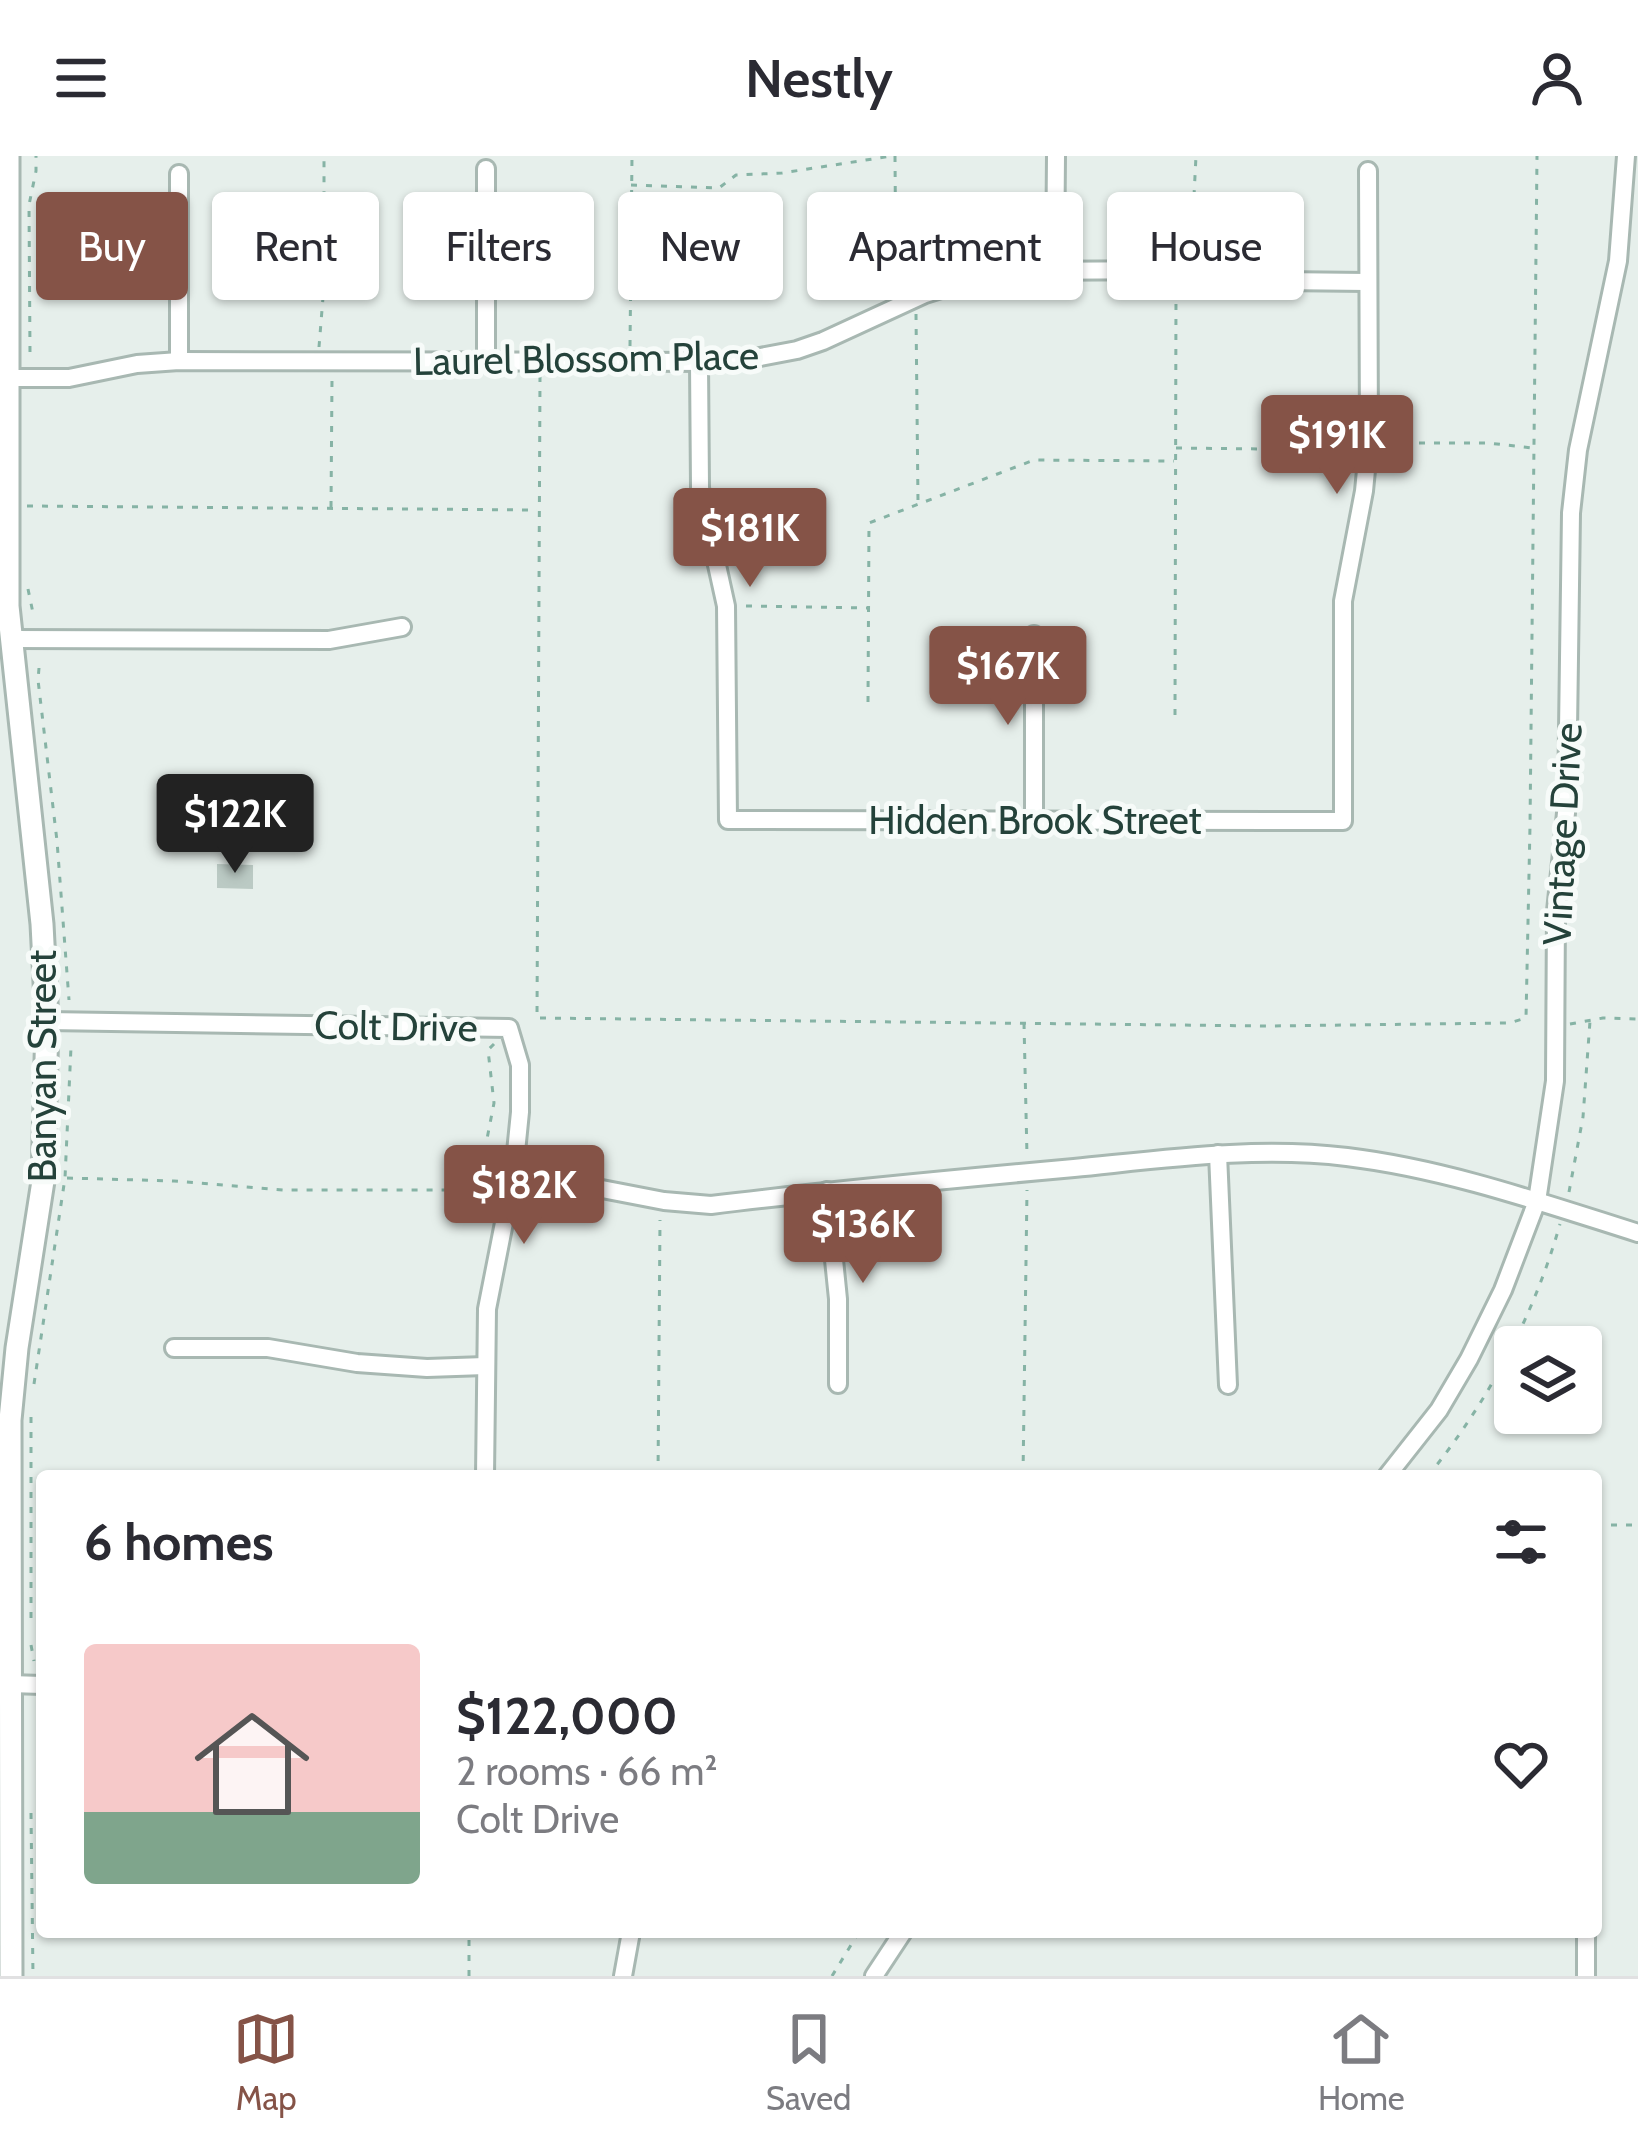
<!DOCTYPE html>
<html lang="en">
<head>
<meta charset="utf-8">
<style>
	body { margin:0; font-family:Cabin,sans-serif; background:#f7f7f7; color:#2b2b33; height:100vh; display:flex; flex-direction:column; font-size:45px; white-space:nowrap }
	* { box-sizing:border-box; margin:0 }
	p { font-size:39px; color:#7c7c81 }
	.icon { flex:none; width:66px; height:66px; fill:none; stroke:currentColor; stroke-width:2; stroke-linecap:round; stroke-linejoin:round }
	.map { position:relative; flex:1; overflow:hidden }
	.details { position:absolute; left:36px; top:1314px; width:1566px; height:468px; display:flex; flex-direction:column; background:#fff; border-radius:12px; box-shadow:0 3px 9px #0004 }
	.details>* { flex:none }
	.hud { position:absolute; left:36px; top:36px; width:1566px; height:108px; display:flex; gap:24px }
	.controls { position:absolute; left:1494px; top:1170px; display:grid; gap:24px }
	.controls a { display:grid; place-items:center; width:108px; height:108px; border-radius:12px; background:#fff; box-shadow:0 3px 9px #0004; font-size:60px }
	.price { position:absolute; translate:-50% -102px; padding:0 27px; border-radius:12px; background:#855347; color:#fff; font-size:39px; line-height:78px; filter:drop-shadow(0 3px 6px #0008) }
	.price::after { content:''; position:absolute; left:50%; top:72px; width:36px; height:27px; margin-left:-18px; background:inherit; clip-path:polygon(0 0,100% 0,50% 100%) }
	.price.current { background:#222; color:#fff }
	ul { padding:0; list-style:none }
	li { display:flex; align-items:center; gap:36px; height:300px; padding:0 48px }
	li+li { border-top:3px solid #e1e1e2 }
	li span { display:grid; place-items:center; flex:none; width:336px; height:240px; border-radius:12px; color:#555 }
	li>.icon { margin-inline-start:auto }
	span .icon { width:144px; height:144px; fill:#fffc; stroke-width:1 }
	li b { font-size:51px }
	h2 { display:flex; justify-content:space-between; align-items:center; height:144px; padding:0 48px; font-size:51px }
	.tag { padding:0 42px; border-radius:12px; background:#fff; box-shadow:0 3px 9px #0004; font-size:42px; line-height:108px }
	.tag.current { background:#855347; color:#fff }
	header { display:flex; justify-content:space-between; align-items:center; height:156px; padding:0 48px; background:#fff; font-size:54px; font-weight:600 }
	.dock { display:flex; justify-content:space-around; align-items:center; height:168px; border-top:3px solid #e1e1e2; background:#fff; font-size:33px; color:#7c7c81 }
	.dock a { display:grid; justify-items:center; gap:6px }
	.dock .current { color:#855347 }
	.map>svg:first-child { display:block }
</style>
</head>
<body>
<header><svg class="icon" aria-label="menu" viewBox="0 0 24 24"><path d="M4 6h16M4 12h16M4 18h16"/></svg>Nestly<svg class="icon" aria-label="person" viewBox="0 0 24 24"><circle cx="12" cy="8" r="4"/><path d="M4 21q1-7 8-7t8 7"/></svg></header>
<div class="map">
<svg width="1638" height="1820" viewBox="0 0 1638 1820">
	<rect width="100%" height="100%" fill="#e6efeb"/>
	<polygon fill="#bbcac4" points="217,708 253,709 253,733 217,732"/>
	<g fill="none" stroke-linecap="round" stroke-linejoin="round">
		<g stroke="#a8b8b2" stroke-width="22">
			<g id="minor">
				<polyline points="486,13 486,206"/>
				<polyline points="179,18 179,205"/>
				<polyline points="1055,114 1056,0"/>
				<polyline points="699,207 700,332 726,450 728,664 1343,665 1343,445 1364,335 1369,283 1368,15"/>
				<polyline points="7,222 69,222 137,208 179,205 734,206 797,194 823,185 925,138 976,122 1017,115 1181,114 1279,125 1367,126"/>
				<polyline points="1034,479 1034,664"/>
				<polyline points="11,483 329,484 402,471"/>
				<polyline points="47,865 509,872 520,909 520,956 514,1016 487,1153 485,1320"/>
				<polyline points="1218,998 1228,1229"/>
				<path d="M514 1016 664 1045 711 1049C832 1034 953 1023 1074 1012 1165 1003 1256 990 1347 1001 1446 1013 1543 1047 1638 1077"/>
				<polyline points="827,1035 838,1143 838,1228"/>
				<polyline points="174,1192 268,1192 357,1207 427,1212 485,1210"/>
				<polyline points="1387,1320 1439,1254 1469,1203 1503,1134 1537,1045 1555,925 1556,755 1567,647 1571,357 1578,294 1618,105 1626,0"/>
				<polyline points="10,1528 42,1529"/>
				<polyline points="623,1820 631,1776"/>
				<polyline points="874,1820 903,1776"/>
				<polyline points="1586,1820 1586,1776"/>
			</g>
		</g>
		<g stroke="#a8b8b2" stroke-width="27">
			<polyline id="tertiary" points="8,0 8,450 42,768 47,865 43,1025 17,1192 10,1264 11,1820"/>
		</g>
		<g stroke="#86b3a5" stroke-width="3" stroke-dasharray="6 9" stroke-linecap="butt">
			<polyline points="895,0 896,132"/>
			<polyline points="631,29 719,32 736,19 782,17 892,0"/>
			<polyline points="1191,100 1196,0"/>
			<polyline points="916,158 918,346"/>
			<polyline points="630,190 632,0"/>
			<polyline points="319,191 324,129 324,0"/>
			<polyline points="30,196 29,49 36,15 36,0"/>
			<polyline points="540,220 537,862 1267,870 1509,867 1526,862 1530,670 1537,0"/>
			<polyline points="1389,287 1488,287 1533,292"/>
			<polyline points="1176,292 1352,294"/>
			<polyline points="27,350 537,354"/>
			<polyline points="331,351 332,223"/>
			<polyline points="28,433 33,457"/>
			<polyline points="746,450 868,452"/>
			<polyline points="39,512 38,524 57,685 69,844"/>
			<polyline points="868,546 869,367 1034,304 1174,305"/>
			<polyline points="1175,559 1176,134"/>
			<polyline points="1024,867 1027,1000"/>
			<polyline points="1570,868 1603,862 1638,863"/>
			<polyline points="67,1022 174,1025 283,1034 477,1034 494,947 488,894 494,888"/>
			<polyline points="1569,1036 1583,961 1590,865"/>
			<polyline points="34,1228 65,1022 71,891"/>
			<polyline points="658,1320 660,1064"/>
			<polyline points="1023,1320 1027,1034"/>
			<path d="M1428 1320C1488 1246 1534 1160 1560 1068"/>
			<polyline points="1596,1369 1638,1369"/>
			<polyline points="31,1462 31,1256"/>
			<polyline points="31,1489 34,1505"/>
			<polyline points="31,1657 33,1820"/>
			<polyline points="469,1820 469,1776"/>
			<polyline points="832,1820 859,1776"/>
		</g>
		<use href="#minor" stroke="#fff" stroke-width="16"/>
		<use href="#tertiary" stroke="#fff" stroke-width="21"/>
	</g>
	<g text-anchor="middle" dominant-baseline="central" stroke-width="10" stroke-linejoin="round" paint-order="stroke">
		<g font-size="39" fill="#24423a" stroke="#f7fbf9">
			<text transform="translate(586 202) rotate(-1)">Laurel Blossom Place</text>
			<text x="1035" y="664">Hidden Brook Street</text>
			<text transform="translate(1562 678) rotate(-87)">Vintage Drive</text>
			<text transform="translate(396 870) rotate(1)">Colt Drive</text>
			<text transform="translate(42 910) rotate(-90)">Banyan Street</text>
		</g>
	</g>
</svg>
<div class="controls">
<a><svg class="icon" aria-label="layers" viewBox="0 0 24 24"><path d="M12 4l9 5-9 5-9-5zM3 14l9 5 9-5"/></svg></a>
</div>
<b class="price" style="left:1337px;top:341px">$191K</b>
<b class="price" style="left:750px;top:434px">$181K</b>
<b class="price" style="left:1008px;top:572px">$167K</b>
<b class="price current" style="left:235px;top:720px">$122K</b>
<b class="price" style="left:524px;top:1091px">$182K</b>
<b class="price" style="left:863px;top:1130px">$136K</b>
<div class="hud">
<a class="tag current">Buy</a>
<a class="tag">Rent</a>
<a class="tag">Filters</a>
<a class="tag">New</a>
<a class="tag">Apartment</a>
<a class="tag">House</a>
</div>
<section class="details">
<h2>6 homes<svg class="icon" aria-label="filters" viewBox="0 0 24 24"><path d="M4 7h16M4 17h16"/><circle cx="9" cy="7" r="2"/><circle cx="15" cy="17" r="2"/></svg></h2>
<ul>
<li><span style="background:linear-gradient(#f6c9c9 70%,#7fa58c 0)"><svg class="icon" aria-label="home" viewBox="0 0 24 24"><path d="M3 11l9-7 9 7M6 9v11h12V9"/></svg></span><div><b>$122,000</b><p>2 rooms · 66 m²</p><p>Colt Drive</p></div><svg class="icon" aria-label="heart" viewBox="0 0 24 24"><path d="M12 20l-8-8c-3-5 5-10 8-4 3-6 11-1 8 4z"/></svg></li>
</ul>
</section>
</div>
<nav class="dock">
<a class="current"><svg class="icon" aria-label="map" viewBox="0 0 24 24"><path d="M3 6l6-2 6 2 6-2v14l-6 2-6-2-6 2zM9 4v14M15 6v14"/></svg>Map</a>
<a><svg class="icon" aria-label="saved" viewBox="0 0 24 24"><path d="M7 4h10v16l-5-4-5 4z"/></svg>Saved</a>
<a><svg class="icon" aria-label="home" viewBox="0 0 24 24"><path d="M3 11l9-7 9 7M6 9v11h12V9"/></svg>Home</a>
</nav>
</body>
</html>
